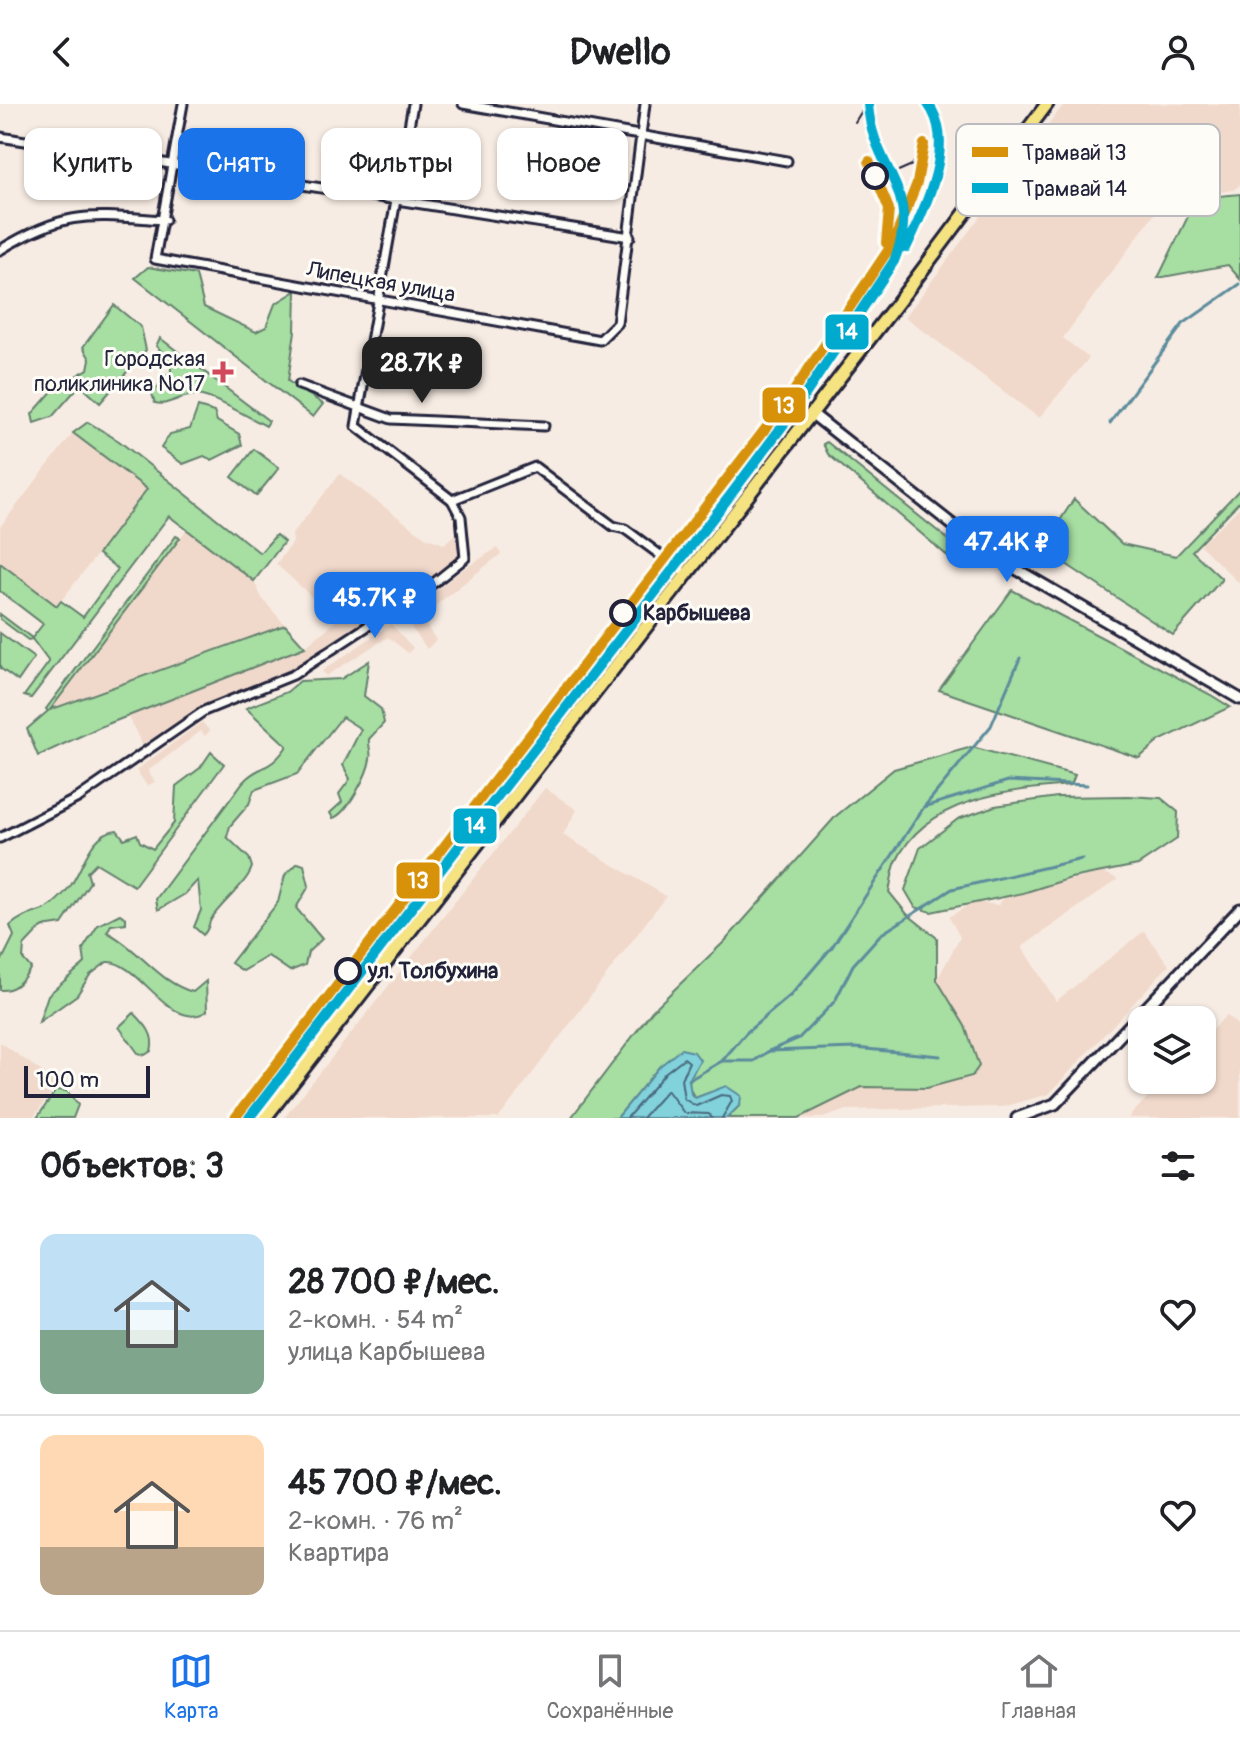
<!DOCTYPE html>
<html lang="ru">
<head>
<meta charset="utf-8">
<style>
	body { margin:0; font-family:Pangolin,sans-serif; background:#f2f2f2; color:#202124; height:100vh; display:flex; flex-direction:column; font-size:30px; white-space:nowrap }
	* { box-sizing:border-box; margin:0 }
	p { font-size:26px; color:#757577 }
	.icon { flex:none; width:44px; height:44px; fill:none; stroke:currentColor; stroke-width:2; stroke-linecap:round; stroke-linejoin:round }
	.map { position:relative; height:1014px; overflow:hidden }
	.sheet { display:flex; flex-direction:column; background:#fff; flex:1 }
	.sheet>* { flex:none }
	.hud { position:absolute; left:24px; top:24px; width:800px; height:72px; display:flex; gap:16px }
	.buttons { position:absolute; left:1128px; top:902px; display:grid; gap:16px }
	.buttons a { display:grid; place-items:center; width:88px; height:88px; border-radius:16px; background:#fff; box-shadow:0 2px 6px #0004; font-size:40px }
	.scale { position:absolute; left:24px; bottom:20px; width:126px; box-sizing:border-box; padding-left:8px; border:4px solid #22223b; border-top:0; font-size:22px; line-height:28px; white-space:nowrap; color:#22223b; -webkit-text-stroke:6px #fdfcf7; paint-order:stroke }
	.price { position:absolute; translate:-50% -68px; padding:0 18px; border-radius:16px; background:#1a73e8; color:#fff; font-size:26px; line-height:52px; filter:drop-shadow(0 2px 4px #0008) }
	.price::after { content:''; position:absolute; left:50%; top:48px; width:24px; height:18px; margin-left:-12px; background:inherit; clip-path:polygon(0 0,100% 0,50% 100%) }
	.price.on { background:#222; color:#fff }
	ul { padding:0; list-style:none }
	li { display:flex; align-items:center; gap:24px; height:200px; padding:0 40px }
	li+li { border-top:2px solid #e0e0e0 }
	li span { display:grid; place-items:center; flex:none; width:224px; height:160px; border-radius:16px; color:#555 }
	li>.icon { margin-inline-start:auto }
	span .icon { width:96px; height:96px; fill:#fffc; stroke-width:1 }
	li b { font-size:34px }
	h2 { display:flex; justify-content:space-between; align-items:center; height:96px; padding:0 40px; font-size:34px }
	.tag { padding:0 28px; border-radius:16px; background:#fff; box-shadow:0 2px 6px #0004; font-size:28px; line-height:72px }
	.tag.on { background:#1a73e8; color:#fff }
	header { display:flex; justify-content:space-between; align-items:center; height:104px; padding:0 40px; background:#fff; font-size:36px; font-weight:800 }
	.dock { display:flex; justify-content:space-around; align-items:center; height:112px; border-top:2px solid #e0e0e0; background:#fff; font-size:22px; color:#757577 }
	.dock a { display:grid; justify-items:center; gap:4px }
	.dock .on { color:#1a73e8 }
	.map>svg:first-child { display:block }
</style>
</head>
<body>
<header><svg class="icon" aria-label="back" viewBox="0 0 24 24"><path d="M15 5l-7 7 7 7"/></svg>Dwello<svg class="icon" aria-label="person" viewBox="0 0 24 24"><circle cx="12" cy="8" r="4"/><path d="M4 21q1-7 8-7t8 7"/></svg></header>
<div class="map">
<svg width="1240" height="1014" viewBox="0 0 1240 1014">
	<rect width="100%" height="100%" fill="#f7ece3"/>
	<filter id="ink" filterUnits="userSpaceOnUse"><feTurbulence type="fractalNoise" baseFrequency=".0125" numOctaves="2"/><feDisplacementMap in="SourceGraphic" scale="16" xChannelSelector="R" yChannelSelector="G"/><feConvolveMatrix kernelMatrix="1 2 1 2 8 2 1 2 1" color-interpolation-filters="sRGB"/></filter>
	<g filter="url(#ink)">
		<g fill="#f0d9cb">
			<polygon points="1064,0 1240,0 1240,81 1233,86 1164,97 1063,234 1089,254 1039,314 905,213"/>
			<polygon points="73,329 148,385 57,502 0,459 0,423"/>
			<polygon points="340,370 425,433 444,440 459,427 462,451 304,561 205,601 142,641 128,612 305,543 337,516 276,460 293,438 292,430"/>
			<polygon points="1240,403 1240,480 1200,441"/>
			<polygon points="187,425 254,477 262,494 285,521 49,607"/>
			<polygon points="497,444 501,450 421,513 436,536 427,545 406,516 420,499 462,466"/>
			<polygon points="391,520 413,544 408,549 388,533 326,572 322,567"/>
			<polygon points="202,618 210,627 205,632 201,627 148,667 155,678 147,682 136,666"/>
			<polygon points="545,684 577,706 563,731 666,792 499,1014 284,1014"/>
			<polygon points="1103,768 1118,775 1022,843 1056,897 1144,827 1169,861 1049,990 1003,1003 847,1006 823,1014 799,1014 862,983 927,984 978,962 965,922 937,876 960,833 949,813 973,798 998,801 1006,792"/>
			<polygon points="1226,911 1240,923 1240,1014 1128,1014 1164,976 1202,976 1202,937"/>
			<polygon points="0,938 58,979 33,1014 0,1014"/>
		</g>
		<g fill="#a7dea2" stroke="#64806e" stroke-width="2">
			<polygon points="1240,90 1240,175 1228,161 1158,174 1197,94"/>
			<polygon points="148,163 196,171 204,203 256,228 266,223 275,200 296,187 295,227 288,277 323,300 313,313 135,174"/>
			<polygon points="114,201 141,223 146,246 100,299 80,281 52,313 34,319 32,310 55,284 88,265 90,255 83,243"/>
			<path d="M160 234 269 317 266 322C248 313 215 293 197 291 182 290 168 303 155 299L152 290 171 267V256L156 242Z"/>
			<polygon points="198,303 214,308 217,317 239,330 242,341 212,356 204,352 183,360 161,344 170,330 190,325"/>
			<polygon points="88,318 119,337 260,449 276,431 284,438 254,477 169,412 31,594 24,592 49,558 32,535 28,536 0,515 0,510 32,534 43,520 0,487 0,459 57,502 61,497 83,513 118,465 98,450 147,385 73,329"/>
			<polygon points="827,338 955,441 970,452 958,461 828,350 823,340"/>
			<polygon points="254,345 279,364 256,392 232,373"/>
			<polygon points="1240,385 1240,397 1192,447 1222,475 1173,531 1042,444 1074,395 1122,440 1176,452"/>
			<polygon points="176,432 180,434 50,606 285,521 305,543 100,623 38,652 27,625 48,607 46,605"/>
			<polygon points="1012,486 1211,591 1230,603 1159,637 1139,654 939,586"/>
			<polygon points="0,529 34,554 18,577 0,564"/>
			<path d="M369 557 364 592 381 605 384 619 369 635C368 642 372 649 370 655 368 670 347 710 333 714L330 709 342 698 339 690 350 675 343 661 361 625 342 613 297 670 254 686 249 700 230 722 227 733 249 754 252 763C247 780 221 799 212 814 207 821 210 825 203 831L194 823 201 806 198 776 185 790 158 806 156 795 243 678C259 660 269 669 287 642L246 604 287 588 300 577 341 575Z"/>
			<path d="M972 643 1075 671 1071 681C1010 686 926 693 896 758 892 767 891 779 889 788L907 810 937 834V876L965 922 979 962 972 972 927 984 862 983 799 1014H727L740 1001 711 988 695 994 689 984 660 962 617 1014H571L652 907 725 837 836 712 894 665Z"/>
			<path d="M211 648 224 660 134 782 96 759 87 768 90 778 62 820 42 823 24 842 23 855 31 864C22 876 16 887 0 886V860L14 832 10 822C20 812 31 811 43 806 52 803 65 789 71 781 84 762 91 728 117 726L124 735 137 730 140 738 153 745 174 719 176 682 200 664Z"/>
			<polygon points="1129,692 1161,694 1178,708 1177,735 1138,761 1071,774 1023,789 931,808 915,803 905,786 920,744 958,715 995,702 1057,693"/>
			<polygon points="298,759 304,761 309,782 296,804 322,835 308,848 305,861 290,867 268,852 243,867 231,859 278,798 285,771"/>
			<path d="M120 810 126 814V819L111 821 107 828C138 844 159 879 193 888L206 877 207 907C172 931 139 856 107 858L90 871 77 891 39 918 48 891 85 859 83 845 98 821Z"/>
			<path d="M134 909C145 920 156 931 151 947L145 951 138 949 119 923Z"/>
			<polygon points="56,986 67,987 78,1001 73,1014 37,1014"/>
		</g>
		<polygon fill="#82d2dc" stroke="#5c8c9c" stroke-width="2" points="681,945 694,948 700,956 689,976 691,990 695,994 726,982 741,992 740,1001 727,1014 617,1014 660,962"/>
		<g fill="none" stroke-linecap="round" stroke-linejoin="round">
			<g stroke="#48687b" stroke-width="2">
				<polyline points="627,1014 666,968 684,954 689,958 681,975 684,995 696,1002 721,991 730,992 732,997 722,1014"/>
				<polyline points="642,1014 667,986 684,1009 709,1010 712,1014"/>
			</g>
			<g stroke="#5c8c9c" stroke-width="3">
				<polyline points="1110,319 1183,220 1240,180"/>
				<polyline points="924,703 991,622 1020,554"/>
				<polyline points="769,947 799,934 835,897 853,861 880,831 952,785 1082,755"/>
				<polyline points="722,957 746,929 791,891 832,843 924,703 1008,677 1087,681"/>
				<polyline points="689,976 722,957 754,957 769,947 855,944 940,952"/>
			</g>
			<g stroke="#22223b" stroke-width="13">
				<g id="minor">
					<polyline points="183,0 155,155 600,236 617,219 645,0"/>
					<polyline points="413,0 356,322 452,396"/>
					<polyline points="463,0 787,57"/>
					<polyline points="0,33 630,133"/>
					<path d="M0 146C67 105 90 111 165 116"/>
					<polyline points="299,281 391,315 544,322"/>
					<polyline points="0,734 78,694 204,607 293,571 435,478 465,454 461,413 452,396 535,363 613,422 625,425 686,470"/>
				</g>
			</g>
			<g stroke="#22223b" stroke-width="15">
				<g id="tertiary">
					<polyline points="811,309 987,448 1240,595"/>
					<polyline points="1017,1014 1055,1000 1240,805"/>
				</g>
			</g>
			<g stroke="#22223b" stroke-width="17">
				<polyline id="primary" points="265,1014 902,193 1047,0"/>
			</g>
			<use href="#minor" stroke="#fdfcf7" stroke-width="7"/>
			<use href="#tertiary" stroke="#fdfcf7" stroke-width="9"/>
			<use href="#primary" stroke="#f5e381" stroke-width="11"/>
			<g stroke="#22223b" stroke-width="2">
				<polyline points="855,18 866,0"/>
				<polyline points="869,57 896,68 912,61 924,40"/>
			</g>
			<g stroke="#fdfcf7" stroke-width="16">
				<g id="tram-1">
					<polyline points="869,57 889,105 886,139"/>
					<polyline points="235,1014 789,294 893,139 917,79 924,40"/>
				</g>
			</g>
			<g stroke="#fdfcf7" stroke-width="16">
				<g id="tram-2">
					<path d="M906 144C924 106 958 40 928 0"/>
					<path d="M249 1014 729 393 799 300 894 157C924 85 872 67 868 0"/>
				</g>
			</g>
			<use href="#tram-1" stroke="#d79209" stroke-width="10"/>
			<use href="#tram-2" stroke="#00a9ce" stroke-width="10"/>
		</g>
	</g>
	<g fill="#fdfcf7" stroke="#22223b" stroke-width="4">
		<circle cx="875" cy="72" r="12"/>
		<circle cx="623" cy="509" r="12"/>
		<circle cx="348" cy="867" r="12"/>
	</g>
	<path fill="#d1495b" stroke="#fdfcf7" stroke-width="3" d="M219 256h8v8h8v8h-8v8h-8v-8h-8v-8h8z"/>
	<g text-anchor="middle" dominant-baseline="central" stroke-width="6" stroke-linejoin="round" paint-order="stroke">
		<g font-size="22" fill="#22223b" stroke="#fdfcf7">
			<text transform="translate(381 178) rotate(10)">Липецкая улица</text>
		</g>
		<g font-size="22" fill="#22223b" stroke="#fdfcf7" text-anchor="end">
			<text x="205" y="255">Городская<tspan x="205" dy="25">поликлиника №17</tspan></text>
		</g>
		<g font-size="22" font-weight="bold" fill="#22223b" stroke="#fdfcf7" text-anchor="start">
			<text x="643" y="509">Карбышева</text>
			<text x="368" y="867">ул. Толбухина</text>
		</g>
	</g>
	<rect x="956" y="20" width="264" height="92" rx="12" fill="#fdfcf7" stroke="#bbbbbf" stroke-width="2"/>
	<rect x="972" y="43" width="36" height="10" fill="#d79209"/>
	<rect x="972" y="79" width="36" height="10" fill="#00a9ce"/>
	<g font-size="22" fill="#22223b">
		<text x="1022" y="56">Трамвай 13</text>
		<text x="1022" y="92">Трамвай 14</text>
	</g>
	<g stroke="#fdfcf7" stroke-width="3">
		<rect x="824" y="209" width="46" height="38" rx="8" fill="#00a9ce"/>
		<rect x="761" y="282" width="46" height="38" rx="8" fill="#d79209"/>
		<rect x="452" y="703" width="46" height="38" rx="8" fill="#00a9ce"/>
		<rect x="395" y="757" width="46" height="39" rx="8" fill="#d79209"/>
	</g>
	<g font-size="22" text-anchor="middle" font-weight="bold" fill="#fff">
		<text x="847" y="235">14</text>
		<text x="784" y="309">13</text>
		<text x="475" y="729">14</text>
		<text x="418" y="784">13</text>
	</g>
</svg>
<div class="buttons">
<a><svg class="icon" aria-label="layers" viewBox="0 0 24 24"><path d="M12 4l9 5-9 5-9-5zM3 14l9 5 9-5"/></svg></a>
</div>
<div class="scale">100 m</div>
<b class="price on" style="left:422px;top:301px">28.7K ₽</b>
<b class="price" style="left:1007px;top:480px">47.4K ₽</b>
<b class="price" style="left:375px;top:536px">45.7K ₽</b>
<div class="hud">
<a class="tag">Купить</a>
<a class="tag on">Снять</a>
<a class="tag">Фильтры</a>
<a class="tag">Новое</a>
</div>
</div>
<section class="sheet">
<h2>Объектов: 3<svg class="icon" aria-label="filters" viewBox="0 0 24 24"><path d="M4 7h16M4 17h16"/><circle cx="9" cy="7" r="2"/><circle cx="15" cy="17" r="2"/></svg></h2>
<ul>
<li><span style="background:linear-gradient(#bfe0f5 60%,#7fa58c 0)"><svg class="icon" aria-label="home" viewBox="0 0 24 24"><path d="M3 11l9-7 9 7M6 9v11h12V9"/></svg></span><div><b>28 700 ₽/мес.</b><p>2-комн. · 54 m²</p><p>улица Карбышева</p></div><svg class="icon" aria-label="heart" viewBox="0 0 24 24"><path d="M12 20l-8-8c-3-5 5-10 8-4 3-6 11-1 8 4z"/></svg></li>
<li><span style="background:linear-gradient(#ffd9b3 70%,#b9a48a 0)"><svg class="icon" aria-label="home" viewBox="0 0 24 24"><path d="M3 11l9-7 9 7M6 9v11h12V9"/></svg></span><div><b>45 700 ₽/мес.</b><p>2-комн. · 76 m²</p><p>Квартира</p></div><svg class="icon" aria-label="heart" viewBox="0 0 24 24"><path d="M12 20l-8-8c-3-5 5-10 8-4 3-6 11-1 8 4z"/></svg></li>
</ul>
</section>
<nav class="dock">
<a class="on"><svg class="icon" aria-label="map" viewBox="0 0 24 24"><path d="M3 6l6-2 6 2 6-2v14l-6 2-6-2-6 2zM9 4v14M15 6v14"/></svg>Карта</a>
<a><svg class="icon" aria-label="saved" viewBox="0 0 24 24"><path d="M7 4h10v16l-5-4-5 4z"/></svg>Сохранённые</a>
<a><svg class="icon" aria-label="home" viewBox="0 0 24 24"><path d="M3 11l9-7 9 7M6 9v11h12V9"/></svg>Главная</a>
</nav>
</body>
</html>
